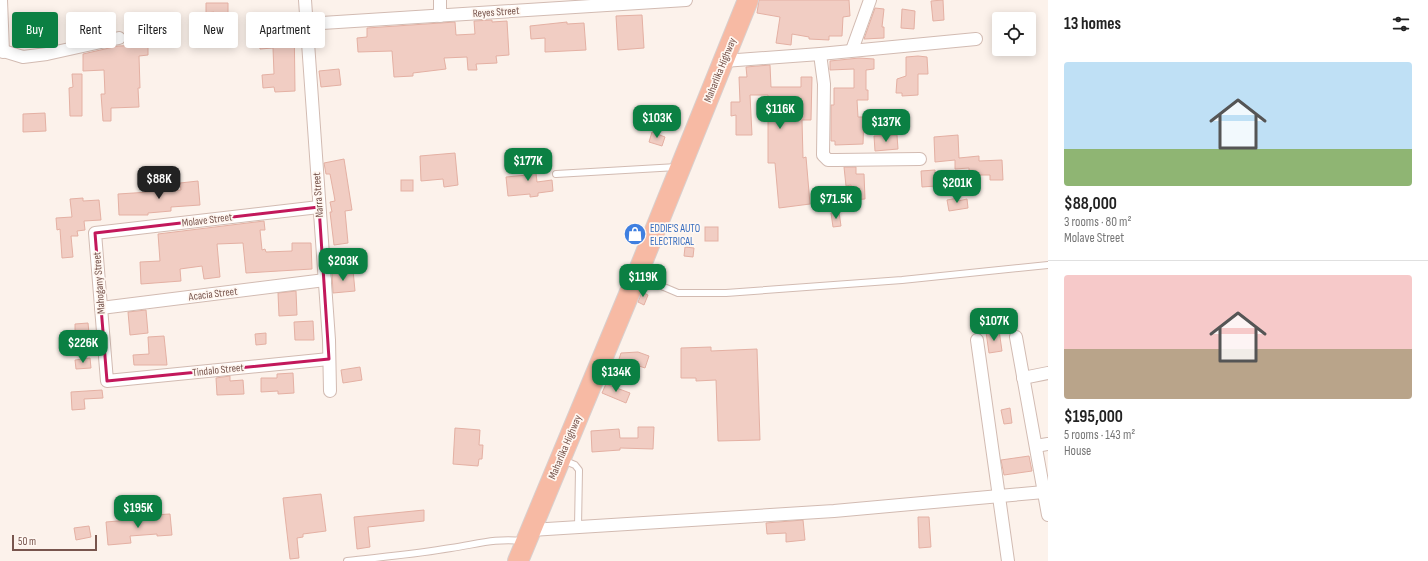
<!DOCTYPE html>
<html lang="en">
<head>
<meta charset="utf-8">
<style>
	body { margin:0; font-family:"Sofia Sans Condensed",sans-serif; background:#f2f2f2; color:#222; height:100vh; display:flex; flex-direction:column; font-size:15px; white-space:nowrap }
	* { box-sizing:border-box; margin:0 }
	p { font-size:13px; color:#767676 }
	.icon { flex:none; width:22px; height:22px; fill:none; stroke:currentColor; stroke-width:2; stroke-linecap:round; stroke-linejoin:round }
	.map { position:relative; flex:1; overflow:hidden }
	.panel { display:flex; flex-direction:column; background:#fff; width:380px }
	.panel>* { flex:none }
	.hud { position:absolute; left:12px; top:12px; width:380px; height:36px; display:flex; gap:8px }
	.buttons { position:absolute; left:992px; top:12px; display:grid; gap:8px }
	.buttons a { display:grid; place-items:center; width:44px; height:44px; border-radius:4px; background:#fff; box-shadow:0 2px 10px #0003; font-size:20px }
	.scale { position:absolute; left:12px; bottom:10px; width:85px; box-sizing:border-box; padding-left:4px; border:2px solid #78554d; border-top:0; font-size:11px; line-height:14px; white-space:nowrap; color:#78554d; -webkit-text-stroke:3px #fff7f1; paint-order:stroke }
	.price { position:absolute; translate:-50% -34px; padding:0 9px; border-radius:8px; background:#0b8043; color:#fff; font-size:13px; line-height:26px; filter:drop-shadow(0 1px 2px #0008) }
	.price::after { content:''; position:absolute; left:50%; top:24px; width:12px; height:9px; margin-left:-6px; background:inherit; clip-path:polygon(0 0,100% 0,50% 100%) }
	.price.on { background:#222; color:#fff }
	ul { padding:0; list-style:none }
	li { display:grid; align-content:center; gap:8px; height:212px; padding:0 16px }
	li+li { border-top:1px solid #e0e0e0 }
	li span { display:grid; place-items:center; height:124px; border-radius:4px; color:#555 }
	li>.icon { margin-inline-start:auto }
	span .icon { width:72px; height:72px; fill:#fffc; stroke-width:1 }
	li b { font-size:17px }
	h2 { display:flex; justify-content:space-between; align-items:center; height:48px; padding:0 16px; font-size:17px }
	.tag { padding:0 14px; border-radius:4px; background:#fff; box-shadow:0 2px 10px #0003; font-size:14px; line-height:36px }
	.tag.on { background:#0b8043; color:#fff }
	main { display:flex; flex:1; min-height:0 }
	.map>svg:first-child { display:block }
</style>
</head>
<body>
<main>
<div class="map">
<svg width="1048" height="561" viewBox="0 0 1048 561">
	<rect width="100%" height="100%" fill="#fcf2eb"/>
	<g fill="#f1cdc3" stroke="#e4b0a3">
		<polygon points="759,0 849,0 850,16 843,17 842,36 829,36 829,40 809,39 809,37 792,34 791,45 776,43 780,17 757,13"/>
		<polygon points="943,0 944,20 933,21 931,1"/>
		<polygon points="206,3 228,3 228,17 214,17 214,12 206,13"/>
		<polygon points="875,8 884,9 882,27 884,27 884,38 864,39"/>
		<polygon points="902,9 915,11 914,29 901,28"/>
		<polygon points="642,15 644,48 618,50 616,16"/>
		<polygon points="294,16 295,91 275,92 274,87 263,88 262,75 274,74 273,48 260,49 259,40 275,38 274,17"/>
		<polygon points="492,20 492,22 507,21 509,55 496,56 497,63 476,64 477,70 468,70 467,57 444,58 446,69 413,73 413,76 394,77 392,51 358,52 357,38 367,37 367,28 455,22 456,35 475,34 474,21"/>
		<polygon points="567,22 567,24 584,23 586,50 545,52 545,38 531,39 530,26"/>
		<polygon points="148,45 148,55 139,56 140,88 138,88 139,107 111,108 111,121 103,121 101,94 105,94 104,70 83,71 83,54 118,46"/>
		<polygon points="918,56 927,57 928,74 918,74 918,95 902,96 902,93 896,93 897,79 906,76 906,57"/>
		<polygon points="859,58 874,59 874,69 866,70 866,90 868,90 868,100 857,100 858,117 864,117 863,144 835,145 835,141 831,141 831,105 834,105 834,88 854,88 854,69 830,70 830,61"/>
		<polygon points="770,65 771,87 801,87 801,77 812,77 811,120 802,120 803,158 806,157 810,204 779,208 775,163 768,163 768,95 750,95 752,135 736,135 736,115 731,116 731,102 740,102 739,77 747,77 746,67"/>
		<polygon points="339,69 341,85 321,87 319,71"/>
		<polygon points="72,74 82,74 82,116 70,116 69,88 73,87"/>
		<polygon points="45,113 46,131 23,132 23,114"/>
		<polygon points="652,132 665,137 662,146 649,142"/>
		<polygon points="897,135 898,149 875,151 874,136"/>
		<polygon points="958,135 959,158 979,156 979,161 1002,160 1003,180 990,180 990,175 969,175 969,168 955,169 955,160 935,162 934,137"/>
		<polygon points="455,153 458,185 444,187 443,179 421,181 420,156"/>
		<polygon points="534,156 537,182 552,180 553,191 538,193 538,196 530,197 530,194 508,196 506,177 528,175 526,157"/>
		<polygon points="344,159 352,210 345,211 348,243 334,245 330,212 332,212 330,202 335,201 334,195 330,174 326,174 324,163"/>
		<polygon points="844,167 856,167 856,174 864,174 865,199 852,200 851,185 846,186"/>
		<polygon points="935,170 936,186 922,187 921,171"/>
		<rect x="401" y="180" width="12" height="11"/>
		<polygon points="198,181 200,205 171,207 171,211 148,213 148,215 119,215 118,194 181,190 180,183"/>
		<polygon points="83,198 83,201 99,200 101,220 84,221 85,230 77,231 78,236 71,236 73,257 62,258 60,229 57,230 56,218 72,217 70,199"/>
		<polygon points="958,198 958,201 967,199 968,208 949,211 947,200"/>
		<polygon points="839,212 841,226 833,227 831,213"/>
		<polygon points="264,221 265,230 260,230 262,250 265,249 266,252 292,251 292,243 311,243 312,269 246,273 243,243 217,244 220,277 204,279 202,266 180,269 181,281 141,284 140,262 160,261 158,234"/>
		<rect x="705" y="227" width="13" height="14"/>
		<polygon points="685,247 694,248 693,257 684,256"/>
		<polygon points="353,270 355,291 333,293 332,272"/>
		<polygon points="296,291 297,315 279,316 278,293"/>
		<polygon points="642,292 648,295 644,305 638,302"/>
		<polygon points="146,310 148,333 130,335 128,312"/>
		<polygon points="313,321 314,340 295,340 294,322"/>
		<polygon points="88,323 89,333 75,334 75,324"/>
		<polygon points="999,330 1002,351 989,353 986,332"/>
		<polygon points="266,333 266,344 256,345 255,334"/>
		<polygon points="164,336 167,365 134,365 133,355 149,354 148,337"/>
		<polygon points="711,347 711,351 757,349 760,440 718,441 716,380 696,381 696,378 681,378 681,348"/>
		<polygon points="638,352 649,356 645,368 636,365 635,368 618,362 621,353"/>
		<polygon points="90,358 91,368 76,369 75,360"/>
		<polygon points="360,367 362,380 343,383 341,370"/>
		<polygon points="293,373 294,393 278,394 278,391 261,392 261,378 277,378 277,374"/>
		<polygon points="230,376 230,381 243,380 244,394 217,395 216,378"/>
		<polygon points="606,384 630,393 626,403 602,393"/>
		<polygon points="102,390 103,398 84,399 85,409 72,410 71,392"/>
		<polygon points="1010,408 1012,423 1004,424 1001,410"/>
		<polygon points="638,427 654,427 653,449 620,448 620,450 592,452 591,431 619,429 620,438 638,438"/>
		<polygon points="455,428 480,430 479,445 483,445 482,459 479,459 478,466 453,464"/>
		<polygon points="1029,456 1032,471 1004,475 1001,460"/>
		<polygon points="321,494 326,531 303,534 303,537 297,538 299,558 290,559 283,498"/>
		<polygon points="424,510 424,521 368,527 370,547 357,549 354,517"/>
		<polygon points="170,514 172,535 157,536 157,534 130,536 131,543 108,545 106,522 153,518 153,515"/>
		<polygon points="918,517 929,517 931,547 919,548"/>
		<polygon points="803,520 805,540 786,542 786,533 767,534 766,523"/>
		<polygon points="89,526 91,537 76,540 74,528"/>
	</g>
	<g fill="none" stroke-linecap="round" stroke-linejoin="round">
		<g stroke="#d2bbb2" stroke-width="8">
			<g id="service">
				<polyline points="556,174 677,167"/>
				<polyline points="638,276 678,293 726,293 902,280 1048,265"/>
				<polyline points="563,460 575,465 579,470 578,527"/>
				<path d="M347 561C381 557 416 554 451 548 478 544 495 538 523 541"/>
			</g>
		</g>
		<g stroke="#d2bbb2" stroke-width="14">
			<g id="minor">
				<polyline points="1,0 3,52"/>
				<polyline points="305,0 329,340 330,391"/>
				<polyline points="440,0 440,16"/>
				<polyline points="306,24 686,0"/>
				<polyline points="0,50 23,57 47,54 119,38"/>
				<polyline points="852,50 870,0"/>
				<polyline points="820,54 824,84 823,155 828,160 836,160 920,159"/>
				<polyline points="724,61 820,54 976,39"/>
				<polyline points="319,207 95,233 107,381 329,359"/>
				<polyline points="101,308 325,280"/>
				<polyline points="1016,337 1048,515"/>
				<polyline points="977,340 1008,561"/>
				<polyline points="1023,378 1048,373"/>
				<polyline points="1036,446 1048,444"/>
				<polyline points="531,530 834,511 1044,492"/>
			</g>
		</g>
		<g stroke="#d9cfcd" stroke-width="22">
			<polyline id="trunk" points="518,561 637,275 748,0"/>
		</g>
		<use href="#service" stroke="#fff" stroke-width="6"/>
		<use href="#minor" stroke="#fff" stroke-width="12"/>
		<use href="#trunk" stroke="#f7baa4" stroke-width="20"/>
	</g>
	<path fill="none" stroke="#c2185b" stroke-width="3" stroke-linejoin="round" d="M319 207 329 359 107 381 95 233Z"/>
	<defs>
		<g id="shop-disc" transform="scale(1.15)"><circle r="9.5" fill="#3f7fe0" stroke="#fff7f1"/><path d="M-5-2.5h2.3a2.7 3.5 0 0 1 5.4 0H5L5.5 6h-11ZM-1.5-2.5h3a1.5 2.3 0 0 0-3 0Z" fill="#fff"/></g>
	</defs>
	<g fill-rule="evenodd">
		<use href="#shop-disc" x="635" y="234"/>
	</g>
	<g text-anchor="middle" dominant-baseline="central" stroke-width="3.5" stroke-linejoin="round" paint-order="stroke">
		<g font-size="11" fill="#78554d" stroke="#fff7f1">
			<text transform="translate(496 12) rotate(-4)">Reyes Street</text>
			<text transform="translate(720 70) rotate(-68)">Maharlika Highway</text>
			<text transform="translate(318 195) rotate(-94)">Narra Street</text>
			<text transform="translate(207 220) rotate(-7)">Molave Street</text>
			<text transform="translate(99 283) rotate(-94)">Mahogany Street</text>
			<text transform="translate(213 294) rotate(-7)">Acacia Street</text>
			<text transform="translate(218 370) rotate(-6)">Tindalo Street</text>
			<text transform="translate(565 447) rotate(-67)">Maharlika Highway</text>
		</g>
		<g font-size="11" fill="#366cbe" stroke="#fff7f1" text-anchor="start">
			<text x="650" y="228">EDDIE'S AUTO<tspan x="650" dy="13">ELECTRICAL</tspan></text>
		</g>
	</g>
</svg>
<div class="buttons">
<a><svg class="icon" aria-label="locate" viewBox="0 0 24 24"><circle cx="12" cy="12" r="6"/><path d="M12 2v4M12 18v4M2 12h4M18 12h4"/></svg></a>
</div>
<div class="scale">50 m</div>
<b class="price" style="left:780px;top:130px">$116K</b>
<b class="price" style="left:657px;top:139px">$103K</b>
<b class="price" style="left:886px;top:143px">$137K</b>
<b class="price" style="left:528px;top:182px">$177K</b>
<b class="price on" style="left:159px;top:200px">$88K</b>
<b class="price" style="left:957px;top:204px">$201K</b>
<b class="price" style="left:836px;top:220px">$71.5K</b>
<b class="price" style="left:343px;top:282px">$203K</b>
<b class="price" style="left:643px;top:298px">$119K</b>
<b class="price" style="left:994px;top:342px">$107K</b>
<b class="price" style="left:83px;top:364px">$226K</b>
<b class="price" style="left:616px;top:393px">$134K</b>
<b class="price" style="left:138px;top:529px">$195K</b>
<div class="hud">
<a class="tag on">Buy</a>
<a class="tag">Rent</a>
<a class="tag">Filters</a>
<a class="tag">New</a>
<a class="tag">Apartment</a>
</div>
</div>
<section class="panel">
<h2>13 homes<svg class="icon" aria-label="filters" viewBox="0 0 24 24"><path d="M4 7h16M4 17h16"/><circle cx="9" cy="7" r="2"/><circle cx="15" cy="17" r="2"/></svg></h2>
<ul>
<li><span style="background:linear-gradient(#bfe0f5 70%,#8fb573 0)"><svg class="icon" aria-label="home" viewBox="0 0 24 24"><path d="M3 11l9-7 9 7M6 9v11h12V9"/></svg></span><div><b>$88,000</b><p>3 rooms · 80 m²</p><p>Molave Street</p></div></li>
<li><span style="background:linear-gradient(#f6c9c9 60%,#b9a48a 0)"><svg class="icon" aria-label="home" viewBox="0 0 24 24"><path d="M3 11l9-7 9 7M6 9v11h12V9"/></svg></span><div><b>$195,000</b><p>5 rooms · 143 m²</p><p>House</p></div></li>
</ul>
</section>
</main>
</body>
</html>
